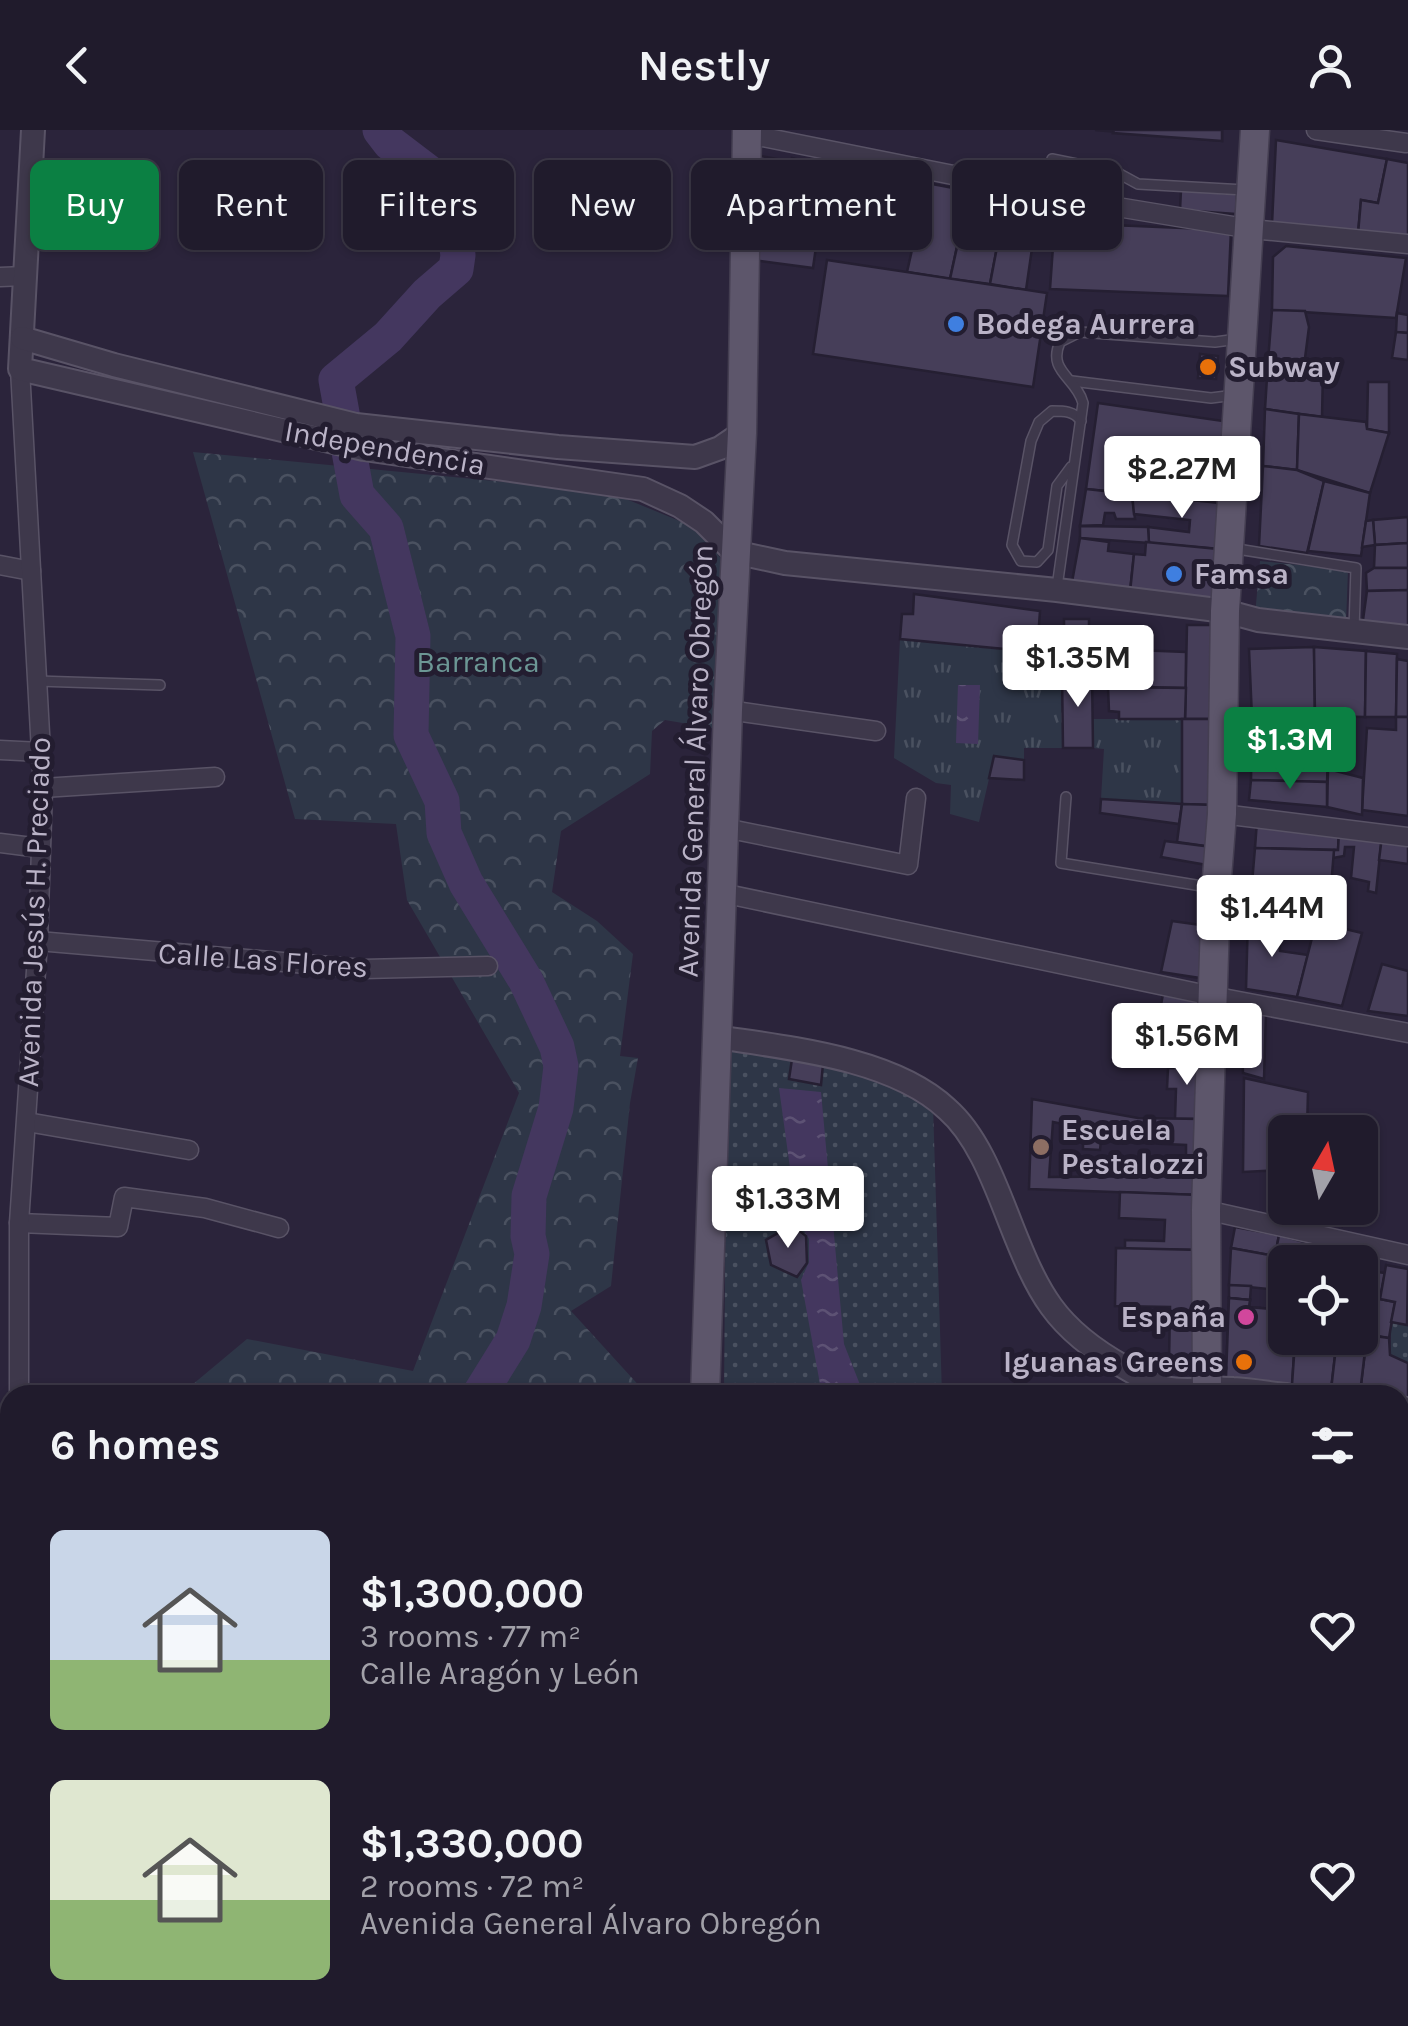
<!DOCTYPE html>
<html lang="en">
<head>
<meta charset="utf-8">
<style>
	body { margin:0; font-family:Karla,sans-serif; background:#2d2838; color:#f1f3f6; height:100vh; display:flex; flex-direction:column; font-size:38px; white-space:nowrap }
	* { box-sizing:border-box; margin:0 }
	p { font-size:32px; color:#a2a1a9 }
	.icon { flex:none; width:55px; height:55px; fill:none; stroke:currentColor; stroke-width:2; stroke-linecap:round; stroke-linejoin:round }
	.map { position:relative; flex:1; overflow:hidden }
	.drawer { position:absolute; left:0px; top:1255px; width:1410px; height:642px; display:flex; flex-direction:column; background:#201b2c; border-radius:30px 30px 0 0; box-shadow:0 2px 8px #0004,0 0 0 2px #3d3948 }
	.drawer>* { flex:none }
	.guide { position:absolute; left:30px; top:30px; width:1350px; height:90px; display:flex; gap:20px }
	.needle { width:65px; rotate:9deg }
	.buttons { position:absolute; left:1268px; top:985px; display:grid; gap:20px }
	.buttons a { display:grid; place-items:center; width:110px; height:110px; border-radius:15px; background:#201b2c; box-shadow:0 2px 8px #0004,0 0 0 2px #3d3948; font-size:50px }
	.price { position:absolute; translate:-50% -85px; padding:0 22px; border-radius:10px; background:#fff; color:#222; font-size:32px; line-height:65px; filter:drop-shadow(0 2px 5px #0008) }
	.price::after { content:''; position:absolute; left:50%; top:60px; width:30px; height:22px; margin-left:-15px; background:inherit; clip-path:polygon(0 0,100% 0,50% 100%) }
	.price.current { background:#0b8043; color:#fff }
	ul { padding:0; list-style:none }
	li { display:flex; align-items:center; gap:30px; height:250px; padding:0 50px }
	li span { display:grid; place-items:center; flex:none; width:280px; height:200px; border-radius:15px; color:#555 }
	li>.icon { margin-inline-start:auto }
	span .icon { width:120px; height:120px; fill:#fffc; stroke-width:1 }
	li b { font-size:42px }
	h2 { display:flex; justify-content:space-between; align-items:center; height:120px; padding:0 50px; font-size:42px }
	.chip { padding:0 35px; border-radius:15px; background:#201b2c; box-shadow:0 2px 8px #0004,0 0 0 2px #3d3948; font-size:35px; line-height:90px }
	.chip.current { background:#0b8043; color:#fff }
	header { display:flex; justify-content:space-between; align-items:center; height:130px; padding:0 50px; background:#201b2c; font-size:45px; font-weight:600 }
	.map>svg:first-child { display:block }
</style>
</head>
<body>
<header><svg class="icon" aria-label="back" viewBox="0 0 24 24"><path d="M15 5l-7 7 7 7"/></svg>Nestly<svg class="icon" aria-label="person" viewBox="0 0 24 24"><circle cx="12" cy="8" r="4"/><path d="M4 21q1-7 8-7t8 7"/></svg></header>
<div class="map">
<svg width="1408" height="1896" viewBox="0 0 1408 1896">
	<defs>
		<pattern id="grass-tufts" width="24" height="20" patternUnits="userSpaceOnUse" patternTransform="scale(2.5)"><rect width="24" height="20" fill="#2e3647"/><path d="M3 7l-1-3M5 7V3M7 7l1-3M15 17l-1-3M17 17v-4M19 17l1-3" fill="none" stroke="#4a5160"/></pattern>
		<pattern id="park-crowns" width="20" height="18" patternUnits="userSpaceOnUse" patternTransform="scale(2.5)"><rect width="20" height="18" fill="#2e3647"/><path d="M2 6a3 3 0 1 1 6 0M12 15a3 3 0 1 1 6 0" fill="none" stroke="#4a5160"/></pattern>
		<pattern id="garden-dots" width="8" height="8" patternUnits="userSpaceOnUse" patternTransform="scale(2.5)"><rect width="8" height="8" fill="#2e3647"/><path d="M2 2h.1M6 6h.1" fill="none" stroke="#4a5160" stroke-width="1.8" stroke-linecap="round"/></pattern>
		<pattern id="water-ripples" width="26" height="14" patternUnits="userSpaceOnUse" patternTransform="scale(2.5)"><rect width="26" height="14" fill="#44375f"/><path d="M2 4q2-2 4 0t4 0M15 11q2-2 4 0t4 0" fill="none" stroke="#5d5274"/></pattern>
	</defs>
	<rect width="100%" height="100%" fill="#2b243b"/>
	<g fill="url(#grass-tufts)">
		<polygon points="900,509 1037,522 1038,542 1062,543 1063,618 1024,618 1024,630 994,627 979,692 950,684 951,655 936,653 894,628"/>
		<polygon points="1093,589 1182,589 1182,674 1101,669 1104,619 1093,618"/>
	</g>
	<g fill="url(#park-crowns)">
		<polygon points="193,322 609,362 682,392 706,409 725,434 712,598 665,590 652,601 650,644 561,701 552,762 597,791 633,824 620,926 638,928 630,973 611,1156 571,1181 643,1260 643,1265 180,1265 247,1209 413,1241 519,963 407,770 396,694 295,689"/>
		<polygon points="1260,431 1348,440 1346,492 1255,485"/>
		<polygon points="153,1888 390,1888 389,1896 153,1896"/>
	</g>
	<g fill="url(#garden-dots)">
		<polygon points="727,911 835,932 933,975 942,1265 724,1265"/>
		<polygon points="1391,1192 1408,1195 1408,1233 1391,1225"/>
		<polygon points="1408,1663 1408,1796 1400,1796 1400,1664"/>
	</g>
	<g fill="url(#water-ripples)">
		<polygon points="958,555 980,555 978,614 956,613"/>
		<polygon points="779,958 821,962 844,1214 864,1265 822,1265 801,1150 809,1132 809,1109 797,1089"/>
	</g>
	<g fill="none" stroke-linecap="round" stroke-linejoin="round">
		<polyline stroke="#44375f" stroke-width="35" points="380,0 390,13 428,42 440,60 455,106 458,125 456,139 427,164 388,207 336,250 357,365 386,398 413,506 411,605 442,671 444,703 466,753 526,851 557,917 561,936 556,978 529,1066 528,1106 532,1124 524,1176 513,1210 479,1265"/>
	</g>
	<g fill="#463e59" stroke="#251f32" stroke-width="2.5" fill-rule="evenodd">
		<polygon points="1095,0 1222,0 1222,11"/>
		<polygon points="1114,0 1222,0 1222,11 1113,3"/>
		<polygon points="1276,10 1387,29 1378,73 1361,70 1358,104 1272,94"/>
		<polygon points="761,26 782,30 782,67 758,64"/>
		<polygon points="792,28 831,39 827,66 788,59"/>
		<polygon points="1387,29 1408,33 1408,109 1358,104 1361,70 1378,73"/>
		<polygon points="837,39 869,45 866,74 833,69"/>
		<polygon points="878,49 904,52 895,117 868,111"/>
		<polygon points="927,53 969,61 950,149 907,142"/>
		<polygon points="1181,60 1237,64 1236,84 1180,80"/>
		<polygon points="968,67 1005,75 990,154 950,149"/>
		<polygon points="1056,74 1089,79 1088,94 1231,100 1228,166 1050,159"/>
		<polygon points="791,75 794,113 816,117 813,138 753,130 756,76"/>
		<polygon points="1005,75 1038,77 1026,160 990,154"/>
		<polygon points="1286,116 1406,128 1396,188 1272,180 1273,127"/>
		<polygon points="827,130 1047,163 1033,257 813,224"/>
		<polygon points="1272,180 1305,181 1309,197 1304,236 1268,232"/>
		<polygon points="1397,183 1408,185 1408,203 1396,202"/>
		<polygon points="1396,202 1408,203 1408,230 1392,228"/>
		<polygon points="1200,224 1218,226 1216,249 1198,248"/>
		<polygon points="1268,232 1323,239 1322,287 1265,279"/>
		<polygon points="1368,252 1389,252 1389,303 1367,299"/>
		<polygon points="1098,273 1223,291 1220,373 1086,359"/>
		<polygon points="1265,279 1299,284 1297,340 1263,336"/>
		<polygon points="1299,284 1366,292 1367,299 1389,303 1370,363 1297,340"/>
		<polygon points="1263,336 1297,340 1324,351 1307,423 1259,416"/>
		<polygon points="1324,351 1370,363 1361,426 1308,421"/>
		<polygon points="1086,359 1132,364 1135,389 1116,389 1114,383 1105,383 1103,395 1080,396"/>
		<polygon points="1132,364 1220,373 1218,419 1149,413 1148,397 1189,402 1190,390 1134,384"/>
		<polygon points="1408,387 1408,413 1375,415 1373,390"/>
		<polygon points="1373,390 1375,415 1362,417 1366,391"/>
		<polygon points="1080,396 1148,397 1149,413 1080,408"/>
		<polygon points="1080,408 1109,412 1108,421 1134,424 1130,462 1072,452"/>
		<polygon points="1146,412 1218,419 1214,470 1130,462 1134,424 1145,425"/>
		<polygon points="1408,413 1408,438 1374,438 1375,415"/>
		<polygon points="1374,438 1408,438 1408,460 1367,461 1366,443"/>
		<polygon points="1408,460 1408,503 1362,497 1367,461"/>
		<polygon points="914,464 1040,481 1037,522 900,509 902,484 913,484"/>
		<polygon points="1064,489 1089,489 1089,503 1113,502 1112,519 1186,522 1186,558 1092,556 1092,543 1038,542 1039,518 1064,518"/>
		<polygon points="1187,495 1214,495 1213,589 1185,589"/>
		<polygon points="1314,517 1315,586 1252,588 1249,519"/>
		<polygon points="1314,517 1366,521 1365,587 1315,586"/>
		<polygon points="1366,521 1397,524 1396,587 1365,587"/>
		<polygon points="1397,529 1408,531 1408,587 1396,587"/>
		<polygon points="1062,543 1092,543 1093,618 1063,618"/>
		<polygon points="1108,557 1186,558 1185,589 1119,589 1119,582 1109,581"/>
		<polygon points="1315,586 1330,587 1327,652 1251,650 1252,588"/>
		<polygon points="1396,587 1408,587 1408,686 1362,680 1367,598 1396,600"/>
		<polygon points="1182,589 1213,589 1209,675 1182,674"/>
		<polygon points="994,626 1024,630 1024,650 989,648"/>
		<polygon points="1328,639 1363,648 1362,685 1327,677"/>
		<polygon points="1251,650 1327,652 1327,677 1249,670"/>
		<polygon points="1101,669 1182,674 1179,694 1100,683"/>
		<polygon points="1182,674 1216,675 1212,717 1177,712"/>
		<polygon points="1257,691 1339,701 1338,720 1255,718"/>
		<polygon points="1339,701 1382,706 1376,763 1368,761 1369,752 1351,748 1354,717 1345,717 1344,726 1333,728 1334,720 1338,720"/>
		<polygon points="1382,706 1408,710 1408,734 1379,730"/>
		<polygon points="1165,711 1212,717 1207,735 1161,727"/>
		<polygon points="1255,718 1334,720 1330,769 1251,765"/>
		<polygon points="1251,765 1313,768 1310,792 1248,787"/>
		<polygon points="1248,787 1279,789 1280,821 1308,825 1297,867 1246,859"/>
		<polygon points="1172,791 1208,796 1200,848 1161,842"/>
		<polygon points="1316,792 1362,803 1342,876 1297,867"/>
		<polygon points="1382,834 1408,841 1408,886 1368,881"/>
		<polygon points="1163,864 1202,870 1204,906 1157,897"/>
		<polygon points="1241,876 1266,880 1264,949 1243,943"/>
		<polygon points="792,929 823,934 821,955 789,949"/>
		<polygon points="1173,929 1203,930 1201,989 1175,989 1176,959 1167,959 1168,938 1173,938"/>
		<polygon points="1244,948 1308,962 1307,1000 1323,1002 1285,1002 1285,1040 1243,1042"/>
		<path d="M1032 969 1138 988 1201 989 1199 1065 1029 1059ZM1053 992 1083 998V1019L1100 1020 1101 1011 1186 1015V1046L1049 1047Z"/>
		<polygon points="1120,1062 1199,1065 1197,1120 1125,1119 1125,1110 1164,1111 1165,1090 1119,1088"/>
		<polygon points="1291,1078 1346,1078 1342,1096 1290,1084"/>
		<polygon points="792,1095 806,1106 807,1133 797,1147 771,1135 766,1110"/>
		<polygon points="1235,1097 1279,1105 1275,1126 1231,1118"/>
		<polygon points="1279,1105 1330,1119 1328,1132 1285,1132 1285,1144 1272,1142"/>
		<polygon points="1116,1118 1201,1120 1199,1233 1169,1233 1170,1177 1115,1176"/>
		<polygon points="1231,1118 1275,1126 1268,1159 1229,1155"/>
		<polygon points="1330,1119 1359,1126 1358,1132 1328,1132"/>
		<polygon points="1359,1126 1371,1129 1369,1141 1385,1143 1380,1169 1395,1172 1389,1208 1371,1205 1373,1193 1362,1191"/>
		<polygon points="1386,1135 1408,1139 1407,1195 1391,1192 1395,1172 1380,1169"/>
		<polygon points="1229,1155 1251,1156 1250,1170 1229,1168"/>
		<path d="M1229 1168 1250 1170 1249 1177 1285 1180V1208H1295L1292 1255 1226 1247ZM1258 1192 1276 1193 1275 1216 1256 1215Z"/>
		<polygon points="1229,1168 1250,1170 1249,1177 1285,1180 1285,1208 1295,1208 1292,1255 1226,1247"/>
		<polygon points="1367,1205 1389,1208 1390,1225 1408,1233 1408,1269 1400,1268 1400,1265 1360,1263"/>
		<polygon points="1295,1212 1336,1217 1331,1260 1292,1255"/>
		<polygon points="1336,1217 1365,1221 1360,1263 1331,1260"/>
		<polygon points="1400,1288 1408,1289 1408,1355 1400,1354"/>
		<polygon points="1400,1353 1408,1354 1408,1385 1400,1384"/>
		<polygon points="1400,1446 1406,1447 1406,1467 1400,1466"/>
		<polygon points="1407,1457 1408,1457 1408,1546 1400,1545 1400,1507"/>
		<polygon points="1400,1466 1406,1467 1400,1507"/>
		<polygon points="1400,1846 1408,1848 1408,1896 1344,1888 1400,1888"/>
		<polygon points="786,1888 844,1889 1014,1888 1014,1896 787,1896"/>
		<polygon points="1014,1888 1048,1888 1048,1892 1014,1896"/>
		<polygon points="1048,1888 1180,1888 1179,1896 1072,1896 1048,1892"/>
		<polygon points="1227,1888 1309,1888 1307,1896 1255,1896 1226,1891"/>
		<polygon points="1331,1888 1344,1888 1390,1896 1330,1896"/>
	</g>
	<g fill="none" stroke-linecap="round" stroke-linejoin="round">
		<g stroke="#595366" stroke-width="12">
			<g id="service">
				<polyline points="1052,29 1116,42 1138,54 1245,60"/>
				<polyline points="1072,251 1211,268 1235,265"/>
				<path d="M1071 337 1057 356 1048 420 1037 432 1021 431 1012 415 1031 311 1039 292 1052 281C1064 281 1074 281 1081 291"/>
				<polyline points="1231,418 1356,438 1354,499"/>
				<path d="M1057 457 1083 273C1076 247 1047 242 1060 212L1080 202 1215 212 1238 209"/>
				<polyline points="37,551 160,555"/>
				<polyline points="1066,667 1061,733 1214,758"/>
				<polyline points="1021,1265 1025,1262 1062,1265"/>
			</g>
		</g>
		<g stroke="#595366" stroke-width="21">
			<g id="minor">
				<polyline points="1316,0 1406,13"/>
				<polyline points="748,4 1093,73 1251,99 1408,114"/>
				<polyline points="30,40 137,50"/>
				<polyline points="0,147 25,146"/>
				<polyline points="0,435 31,441"/>
				<polyline points="728,580 876,601"/>
				<polyline points="0,620 41,622"/>
				<polyline points="43,658 215,647"/>
				<polyline points="1222,684 1408,707"/>
				<polyline points="725,698 908,735 916,668"/>
				<polyline points="0,713 40,718"/>
				<polyline points="722,763 1212,866 1408,903"/>
				<polyline points="38,811 364,839 488,836"/>
				<polyline points="27,992 189,1020"/>
				<polyline points="1206,1080 1408,1125"/>
				<polyline points="19,1093 118,1097 124,1067 205,1078 279,1098"/>
				<polyline points="19,1265 19,1093 38,811 43,658 20,239"/>
				<polyline points="1400,1590 1408,1592"/>
				<polyline points="0,1615 10,1616"/>
				<polyline points="0,1831 10,1831"/>
				<polyline points="36,1888 37,1896"/>
				<polyline points="439,1896 440,1888"/>
			</g>
		</g>
		<g stroke="#595366" stroke-width="26">
			<g id="tertiary">
				<polyline points="33,0 20,239 364,319 643,359 680,376 704,392 734,422 785,433 1057,460 1225,481 1258,490 1408,507"/>
				<polyline points="22,208 114,235 356,295 558,317 695,327 720,318 742,303"/>
				<path d="M717 907C788 918 893 928 947 979 978 1006 995 1054 1010 1092 1038 1163 1054 1198 1124 1237 1137 1244 1151 1255 1165 1258 1188 1263 1210 1257 1233 1259 1251 1260 1268 1263 1286 1265"/>
				<polyline points="1400,1278 1408,1279"/>
			</g>
		</g>
		<g stroke="#443e51" stroke-width="31">
			<g id="primary">
				<polyline points="705,1265 728,580 742,303 747,0"/>
				<polyline points="1207,1265 1206,1080 1216,760 1222,684 1225,481 1255,0"/>
				<polyline points="646,1896 646,1888"/>
				<polyline points="1192,1896 1192,1888"/>
			</g>
		</g>
		<use href="#service" stroke="#3e384b" stroke-width="9"/>
		<use href="#minor" stroke="#3e384b" stroke-width="18"/>
		<use href="#tertiary" stroke="#3e384b" stroke-width="22"/>
		<use href="#primary" stroke="#5d566b" stroke-width="28"/>
	</g>
	<g fill="#3f7fe0" stroke="#231d30" stroke-width="4">
		<circle cx="956" cy="194" r="10"/>
		<circle cx="1174" cy="444" r="10"/>
	</g>
	<g fill="#e8710a" stroke="#231d30" stroke-width="4">
		<circle cx="1208" cy="237" r="10"/>
		<circle cx="1244" cy="1232" r="10"/>
	</g>
	<circle fill="#8d6e63" stroke="#231d30" stroke-width="4" cx="1041" cy="1017" r="10"/>
	<circle fill="#d1479c" stroke="#231d30" stroke-width="4" cx="1246" cy="1187" r="10"/>
	<g text-anchor="middle" dominant-baseline="central" stroke-width="10" stroke-linejoin="round" paint-order="stroke">
		<g font-size="30" font-weight="bold" fill="#bab3c7" stroke="#231d30" text-anchor="start">
			<text x="976" y="194">Bodega Aurrera</text>
			<text x="1228" y="237">Subway</text>
			<text x="1194" y="444">Famsa</text>
			<text x="1061" y="1000">Escuela<tspan x="1061" dy="34">Pestalozzi</tspan></text>
			<text x="1226" y="1187" text-anchor="end">España</text>
			<text x="1224" y="1232" text-anchor="end">Iguanas Greens</text>
		</g>
		<g font-size="30" fill="#bab3c7" stroke="#231d30">
			<text transform="translate(385 318) rotate(10)">Independencia</text>
			<text transform="translate(695 631) rotate(-88)">Avenida General Álvaro Obregón</text>
			<text transform="translate(34 782) rotate(-88)">Avenida Jesús H. Preciado</text>
			<text transform="translate(263 830) rotate(4)">Calle Las Flores</text>
		</g>
		<g font-size="30" fill="#6c9795" stroke="#231d30">
			<text x="478" y="532">Barranca</text>
		</g>
	</g>
</svg>
<div class="buttons">
<a><svg class="needle" viewBox="-14 -14 28 28"><path d="M0-13l5 13h-10z" fill="#e53935"/><path d="M0 13l5-13h-10z" fill="#a2a1a9"/></svg></a>
<a><svg class="icon" aria-label="locate" viewBox="0 0 24 24"><circle cx="12" cy="12" r="6"/><path d="M12 2v4M12 18v4M2 12h4M18 12h4"/></svg></a>
</div>
<b class="price" style="left:1182px;top:391px">$2.27M</b>
<b class="price" style="left:1078px;top:580px">$1.35M</b>
<b class="price current" style="left:1290px;top:662px">$1.3M</b>
<b class="price" style="left:1272px;top:830px">$1.44M</b>
<b class="price" style="left:1187px;top:958px">$1.56M</b>
<b class="price" style="left:788px;top:1121px">$1.33M</b>
<div class="guide">
<a class="chip current">Buy</a>
<a class="chip">Rent</a>
<a class="chip">Filters</a>
<a class="chip">New</a>
<a class="chip">Apartment</a>
<a class="chip">House</a>
</div>
<section class="drawer">
<h2>6 homes<svg class="icon" aria-label="filters" viewBox="0 0 24 24"><path d="M4 7h16M4 17h16"/><circle cx="9" cy="7" r="2"/><circle cx="15" cy="17" r="2"/></svg></h2>
<ul>
<li><span style="background:linear-gradient(#c9d6e8 65%,#8fb573 0)"><svg class="icon" aria-label="home" viewBox="0 0 24 24"><path d="M3 11l9-7 9 7M6 9v11h12V9"/></svg></span><div><b>$1,300,000</b><p>3 rooms · 77 m²</p><p>Calle Aragón y León</p></div><svg class="icon" aria-label="heart" viewBox="0 0 24 24"><path d="M12 20l-8-8c-3-5 5-10 8-4 3-6 11-1 8 4z"/></svg></li>
<li><span style="background:linear-gradient(#dfe7d0 60%,#8fb573 0)"><svg class="icon" aria-label="home" viewBox="0 0 24 24"><path d="M3 11l9-7 9 7M6 9v11h12V9"/></svg></span><div><b>$1,330,000</b><p>2 rooms · 72 m²</p><p>Avenida General Álvaro Obregón</p></div><svg class="icon" aria-label="heart" viewBox="0 0 24 24"><path d="M12 20l-8-8c-3-5 5-10 8-4 3-6 11-1 8 4z"/></svg></li>
</ul>
</section>
</div>
</body>
</html>
